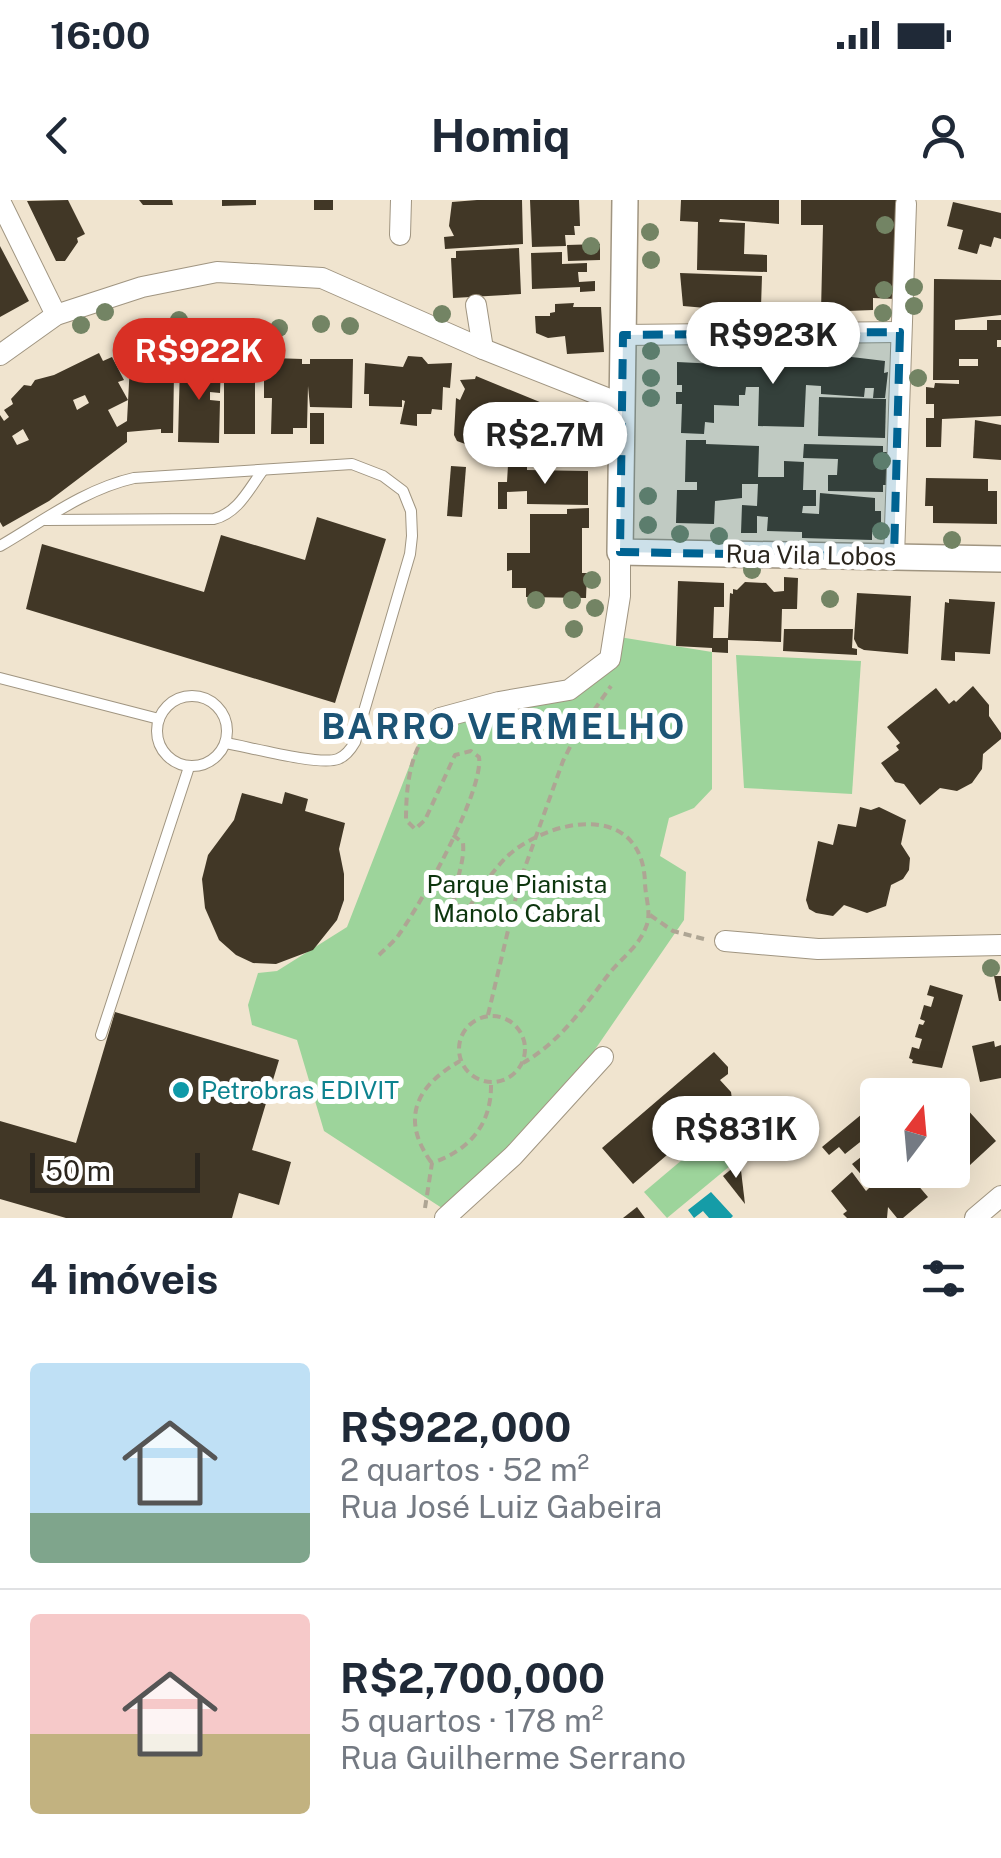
<!DOCTYPE html>
<html lang="pt">
<head>
<meta charset="utf-8">
<style>
	body { margin:0; font-family:"Public Sans",sans-serif; background:#f6f6f7; color:#1f2937; height:100vh; display:flex; flex-direction:column; font-size:38px; white-space:nowrap }
	* { box-sizing:border-box; margin:0 }
	p { font-size:32px; color:#747a83 }
	.icon { flex:none; width:55px; height:55px; fill:none; stroke:currentColor; stroke-width:2; stroke-linecap:round; stroke-linejoin:round }
	.map { position:relative; height:1018px; overflow:hidden }
	.sheet { display:flex; flex-direction:column; background:#fff; flex:1 }
	.sheet>* { flex:none }
	.needle { width:65px; rotate:16deg }
	.controls { position:absolute; left:860px; top:878px; display:grid; gap:20px }
	.controls a { display:grid; place-items:center; width:110px; height:110px; border-radius:10px; background:#fff; box-shadow:0 10px 40px #0002; font-size:50px }
	.scale { position:absolute; left:30px; bottom:25px; width:170px; box-sizing:border-box; padding-left:10px; border:5px solid #2b261e; border-top:0; font-size:28px; line-height:35px; white-space:nowrap; color:#2b261e; -webkit-text-stroke:8px #fff; paint-order:stroke }
	.price { position:absolute; translate:-50% -85px; padding:0 22px; border-radius:35px; background:#fff; color:#222; font-size:32px; line-height:65px; filter:drop-shadow(0 2px 5px #0008) }
	.price::after { content:''; position:absolute; left:50%; top:60px; width:30px; height:22px; margin-left:-15px; background:inherit; clip-path:polygon(0 0,100% 0,50% 100%) }
	.price.current { background:#d93025; color:#fff }
	ul { padding:0; list-style:none }
	li { display:flex; align-items:center; gap:30px; height:250px; padding:0 30px }
	li+li { border-top:2px solid #e0e1e3 }
	li span { display:grid; place-items:center; flex:none; width:280px; height:200px; border-radius:10px; color:#555 }
	li>.icon { margin-inline-start:auto }
	span .icon { width:120px; height:120px; fill:#fffc; stroke-width:1 }
	li b { font-size:42px }
	h2 { display:flex; justify-content:space-between; align-items:center; height:120px; padding:0 30px; font-size:42px }
	.status { display:flex; justify-content:space-between; align-items:center; height:70px; padding:0 50px; background:#fff; direction:ltr }
	.status svg { height:28px; fill:currentColor }
	header { display:flex; justify-content:space-between; align-items:center; height:130px; padding:0 30px; background:#fff; font-size:45px; font-weight:700 }
	.map>svg:first-child { display:block }
</style>
</head>
<body>
<div class="status"><b>16:00</b><svg viewBox="0 0 49 12"><path d="M0 12V9h3v3zM5 12V6h3v6zM10 12V3h3v9zM15 12V0h3v12zM26 1h20v11H26zM47 4h2v5h-2z"/></svg></div>
<header><svg class="icon" aria-label="back" viewBox="0 0 24 24"><path d="M15 5l-7 7 7 7"/></svg>Homiq<svg class="icon" aria-label="person" viewBox="0 0 24 24"><circle cx="12" cy="8" r="4"/><path d="M4 21q1-7 8-7t8 7"/></svg></header>
<div class="map">
<svg width="1001" height="1018" viewBox="0 0 1001 1018">
	<rect width="100%" height="100%" fill="#f0e4cf"/>
	<g fill="#9dd49b">
		<polygon points="613,436 712,452 712,589 694,608 669,618 660,656 686,672 684,720 594,851 448,1012 324,931 297,840 252,825 248,805 258,773 277,771 347,727 423,531 588,474"/>
		<polygon points="736,455 861,461 852,594 744,588"/>
		<polygon points="708,938 730,966 667,1018 644,992"/>
	</g>
	<polygon fill="#159ca7" points="711,992 733,1016 731,1018 709,1018 703,1011 694,1018 688,1010"/>
	<g fill="#413726" fill-rule="evenodd">
		<polygon points="68,0 85,34 77,38 78,42 65,61 56,61 27,1"/>
		<polygon points="139,0 172,0 173,5 143,5"/>
		<polygon points="222,0 256,0 256,5 222,6"/>
		<rect x="314" y="0" width="19" height="10"/>
		<polygon points="477,0 522,0 523,44 445,49 444,37 454,36 449,26 452,2"/>
		<polygon points="530,0 579,0 580,26 574,26 575,35 565,35 566,46 532,47"/>
		<polygon points="681,0 779,0 779,24 720,19 719,22 745,23 744,54 767,55 767,72 697,70 698,22 680,21"/>
		<polygon points="801,0 900,0 896,99 873,98 873,110 821,112 823,25 801,25"/>
		<polygon points="953,2 1001,13 1001,39 994,37 991,47 980,44 977,54 958,49 963,30 947,26"/>
		<polygon points="600,44 600,60 568,61 567,45"/>
		<polygon points="0,46 29,101 0,117"/>
		<polygon points="519,48 521,94 453,98 451,58 456,58 456,51"/>
		<polygon points="562,52 562,64 587,63 587,72 578,72 579,82 595,81 595,91 580,92 580,87 532,89 531,53"/>
		<polygon points="680,73 762,76 761,107 752,107 752,112 683,106"/>
		<path d="M934 79 1001 80V115L955 120V130H987V120H1001V140H997V147H1001V216L942 219 941 247H926V218H934V204H926V187L934 188 935 183 959 184V180H933ZM959 159H978V166H959Z"/>
		<polygon points="574,103 573,107 601,107 604,152 567,154 565,136 548,138 536,133 535,116 550,116 550,113 555,112 555,104"/>
		<path d="M99 153 103 161 112 157 124 180 118 182 128 200 108 210 117 227 127 221 130 164 157 163V174L174 173 173 233H161V229L127 232V242L115 251 49 301 3 327 0 322V215L4 221 9 217 4 210 13 204 11 199 24 185 31 186 35 180 54 175ZM85 195 89 203 77 210 73 200ZM23 229 29 240 17 245 12 236Z"/>
		<polygon points="835,155 885,161 884,173 888,172 885,198 873,198 874,188 865,188 864,197 821,194 821,186 806,185 804,227 758,226 759,187 746,187 745,195 739,195 739,206 714,205 714,223 705,222 704,234 681,233 682,204 676,204 676,192 682,192 682,185 677,185 677,162 759,166 769,158 788,159 787,167 806,167 806,157"/>
		<polygon points="408,156 422,157 428,164 452,163 450,188 443,187 442,210 432,209 431,214 417,214 417,226 400,224 405,201 402,200 402,207 369,206 369,194 364,194 365,163 403,167"/>
		<polygon points="273,158 302,159 302,164 310,164 310,159 353,159 352,208 310,207 308,186 307,228 293,228 293,234 271,234 272,198 264,198 264,165 273,165"/>
		<polygon points="180,163 221,164 220,193 210,192 210,200 220,201 219,243 178,242"/>
		<polygon points="235,174 255,174 255,234 224,234 224,178 235,178"/>
		<polygon points="476,176 596,225 598,255 511,261 457,241 454,235 456,198 460,200 465,189 460,180 475,179"/>
		<polygon points="819,197 886,199 885,238 818,236"/>
		<rect x="310" y="213" width="14" height="31"/>
		<polygon points="975,220 1001,225 1001,260 973,258"/>
		<polygon points="686,240 706,240 706,244 759,246 758,277 784,277 784,261 804,262 803,290 816,290 816,306 803,306 802,313 819,314 820,293 875,298 875,311 881,311 881,332 872,332 872,340 802,338 802,332 767,331 768,317 757,316 757,333 741,333 742,305 757,306 758,284 742,284 742,298 715,301 714,324 676,323 677,290 697,290 697,282 685,282"/>
		<polygon points="804,244 883,246 883,252 888,252 887,285 883,285 883,292 828,291 828,275 837,275 838,259 803,258"/>
		<polygon points="508,265 527,265 527,270 588,271 588,305 527,304 527,291 507,292 507,309 498,309 498,282 507,282"/>
		<polygon points="451,266 466,267 462,317 447,316"/>
		<polygon points="926,278 988,279 988,291 997,291 997,324 933,323 933,306 925,306"/>
		<polygon points="589,308 589,328 582,328 582,373 587,373 586,398 526,397 526,388 512,388 512,370 507,371 507,353 530,353 530,314 567,314 567,309"/>
		<polygon points="317,317 386,339 335,503 26,409 42,344 204,392 221,335 305,360"/>
		<polygon points="784,377 798,378 797,409 782,409 781,442 728,440 728,453 712,452 712,448 676,446 678,381 724,383 724,407 714,407 713,438 728,438 730,393 733,394 733,389 737,390 745,382 766,383 774,392 784,391"/>
		<polygon points="857,393 911,396 908,454 864,450 858,447 854,439"/>
		<polygon points="949,399 995,402 990,454 955,452 955,461 941,460 945,402 949,403"/>
		<polygon points="784,429 853,429 852,448 857,449 857,455 783,451"/>
		<polygon points="973,486 989,505 989,516 1001,533 1001,539 983,554 982,569 972,583 957,591 940,588 920,605 904,584 895,582 881,563 899,550 896,546 900,543 887,527 936,488 949,504 954,500 956,502"/>
		<polygon points="285,592 308,599 305,611 345,623 339,649 344,674 344,700 337,720 313,750 276,764 253,763 236,755 219,740 205,708 202,679 208,655 234,620 242,593 282,604"/>
		<polygon points="860,607 871,610 879,607 906,620 901,644 910,658 909,670 903,679 891,685 886,706 867,713 844,705 833,716 816,713 809,709 806,700 818,641 833,645 838,624 856,627"/>
		<polygon points="994,776 1001,776 1001,801 999,801"/>
		<polygon points="930,785 963,795 942,868 912,863 913,860 909,858 912,847 919,849 922,839 915,837 919,824 923,825 925,821 920,819 924,805 931,807 934,797 927,795"/>
		<polygon points="115,812 279,860 252,950 291,962 279,1005 239,993 232,1018 66,1018 0,999 0,921 76,943"/>
		<polygon points="994,841 995,847 1001,845 1001,878 980,882 972,846"/>
		<polygon points="714,852 728,867 728,874 720,880 731,892 737,936 721,949 701,926 633,984 602,948"/>
		<polygon points="944,884 996,941 970,965 961,955 966,950 958,941 952,946 952,895 932,895"/>
		<polygon points="866,897 878,899 878,925 875,928 869,922 862,928 869,935 845,954 839,947 829,955 822,947 862,914"/>
		<polygon points="874,947 878,951 878,970 905,970 928,997 903,1018 897,1018 888,1007 887,1018 847,1018 843,1014 847,1011 831,991 852,972 866,991 871,986 852,964"/>
		<polygon points="740,962 745,1004 723,976"/>
		<polygon points="912,970 938,970 922,983"/>
		<polygon points="637,1007 645,1018 623,1018"/>
	</g>
	<g fill="none" stroke-linecap="round" stroke-linejoin="round">
		<g stroke="#a09581" stroke-width="12">
			<g id="service">
				<path d="M45 320 214 319C238 313 249 289 263 270"/>
				<path d="M0 346C43 321 85 289 134 278L352 264 383 276 403 291 411 311 412 336 410 354 355 542C351 549 346 556 338 559 319 566 249 547 226 543"/>
				<polyline points="0,478 159,519"/>
				<circle cx="192" cy="531" r="35"/>
				<polyline points="101,835 189,567"/>
			</g>
		</g>
		<g stroke="#a09581" stroke-width="22">
			<g id="minor">
				<polyline points="0,1 56,115"/>
				<polyline points="400,35 401,0"/>
				<polyline points="476,105 483,149"/>
				<polyline points="623,135 900,132"/>
				<polyline points="0,155 56,115 142,87 217,72 322,78 483,149 622,204"/>
				<polyline points="894,357 906,4"/>
				<polyline points="440,518 499,502 569,490 610,459 620,396 620,352"/>
				<polyline points="725,741 818,749 1001,745"/>
				<polyline points="445,1018 513,956 603,857"/>
				<polyline points="975,1018 1001,996"/>
			</g>
		</g>
		<g stroke="#a09581" stroke-width="28">
			<polyline id="tertiary" points="625,0 620,352 1001,359"/>
		</g>
		<g stroke="#aea594" stroke-width="4" stroke-dasharray="8 5" stroke-linecap="butt">
			<path d="M453 635 463 643C465 664 454 682 454 704L468 709C481 689 496 664 516 649 562 616 642 606 645 682 645 697 652 713 646 727 638 748 621 758 608 775 583 808 561 841 523 863"/>
			<polyline points="650,715 673,731 704,739"/>
			<path d="M379 755C386 748 395 741 400 733 422 702 484 590 479 557L471 551 455 555 425 620 415 629 406 620C406 590 409 558 426 533"/>
			<polyline points="488,815 519,684 563,561 575,537 611,486"/>
			<circle cx="492" cy="849" r="33"/>
			<path d="M431 962C399 917 418 885 460 861"/>
			<path d="M425 1008 432 963C470 950 492 924 491 883"/>
		</g>
		<use href="#service" stroke="#fff" stroke-width="10"/>
		<use href="#minor" stroke="#fff" stroke-width="20"/>
		<use href="#tertiary" stroke="#fff" stroke-width="25"/>
	</g>
	<g fill="#738464">
		<circle cx="885" cy="25" r="9"/>
		<circle cx="650" cy="32" r="9"/>
		<circle cx="591" cy="46" r="9"/>
		<circle cx="651" cy="60" r="9"/>
		<circle cx="914" cy="87" r="9"/>
		<circle cx="884" cy="90" r="9"/>
		<circle cx="914" cy="106" r="9"/>
		<circle cx="105" cy="112" r="9"/>
		<circle cx="883" cy="113" r="9"/>
		<circle cx="442" cy="114" r="9"/>
		<circle cx="179" cy="120" r="9"/>
		<circle cx="321" cy="124" r="9"/>
		<circle cx="81" cy="125" r="9"/>
		<circle cx="350" cy="126" r="9"/>
		<circle cx="279" cy="128" r="9"/>
		<circle cx="842" cy="144" r="9"/>
		<circle cx="651" cy="151" r="9"/>
		<circle cx="651" cy="178" r="9"/>
		<circle cx="918" cy="178" r="9"/>
		<circle cx="651" cy="198" r="9"/>
		<circle cx="882" cy="261" r="9"/>
		<circle cx="648" cy="296" r="9"/>
		<circle cx="648" cy="325" r="9"/>
		<circle cx="881" cy="331" r="9"/>
		<circle cx="680" cy="334" r="9"/>
		<circle cx="719" cy="336" r="9"/>
		<circle cx="952" cy="340" r="9"/>
		<circle cx="752" cy="370" r="9"/>
		<circle cx="592" cy="380" r="9"/>
		<circle cx="830" cy="399" r="9"/>
		<circle cx="536" cy="400" r="9"/>
		<circle cx="572" cy="400" r="9"/>
		<circle cx="595" cy="408" r="9"/>
		<circle cx="574" cy="429" r="9"/>
		<circle cx="991" cy="768" r="9"/>
	</g>
	<path fill="#006392" fill-opacity="0.2" stroke="#006392" stroke-width="8" stroke-dasharray="20 12" stroke-linejoin="round" d="M900 132 894 357 620 352 623 135Z"/>
	<circle fill="#0f9aa8" stroke="#fff" stroke-width="4" cx="181" cy="890" r="10"/>
	<g text-anchor="middle" dominant-baseline="central" stroke-width="10" stroke-linejoin="round" paint-order="stroke">
		<g font-size="25" fill="#2b261e" stroke="#fff">
			<text transform="translate(811 355) rotate(1)">Rua Vila Lobos</text>
		</g>
		<g font-size="25" fill="#0c350d" stroke="#fff">
			<text x="517" y="684">Parque Pianista<tspan x="517" dy="29">Manolo Cabral</tspan></text>
		</g>
		<g font-size="25" fill="#0d838f" stroke="#fff" text-anchor="start">
			<text x="201" y="890">Petrobras EDIVIT</text>
		</g>
		<g font-size="35" font-weight="bold" letter-spacing="2.5" fill="#1c5475" stroke="#fff">
			<text x="504" y="526">BARRO VERMELHO</text>
		</g>
	</g>
</svg>
<div class="controls">
<a><svg class="needle" viewBox="-14 -14 28 28"><path d="M0-13l5 13h-10z" fill="#e53935"/><path d="M0 13l5-13h-10z" fill="#747a83"/></svg></a>
</div>
<div class="scale">50 m</div>
<b class="price" style="left:773px;top:187px">R$923K</b>
<b class="price current" style="left:199px;top:203px">R$922K</b>
<b class="price" style="left:545px;top:287px">R$2.7M</b>
<b class="price" style="left:736px;top:981px">R$831K</b>
</div>
<section class="sheet">
<h2>4 imóveis<svg class="icon" aria-label="filters" viewBox="0 0 24 24"><path d="M4 7h16M4 17h16"/><circle cx="9" cy="7" r="2"/><circle cx="15" cy="17" r="2"/></svg></h2>
<ul>
<li><span style="background:linear-gradient(#bfe0f5 75%,#7fa58c 0)"><svg class="icon" aria-label="home" viewBox="0 0 24 24"><path d="M3 11l9-7 9 7M6 9v11h12V9"/></svg></span><div><b>R$922,000</b><p>2 quartos · 52 m²</p><p>Rua José Luiz Gabeira</p></div></li>
<li><span style="background:linear-gradient(#f6c9c9 60%,#c2b280 0)"><svg class="icon" aria-label="home" viewBox="0 0 24 24"><path d="M3 11l9-7 9 7M6 9v11h12V9"/></svg></span><div><b>R$2,700,000</b><p>5 quartos · 178 m²</p><p>Rua Guilherme Serrano</p></div></li>
</ul>
</section>
</body>
</html>
